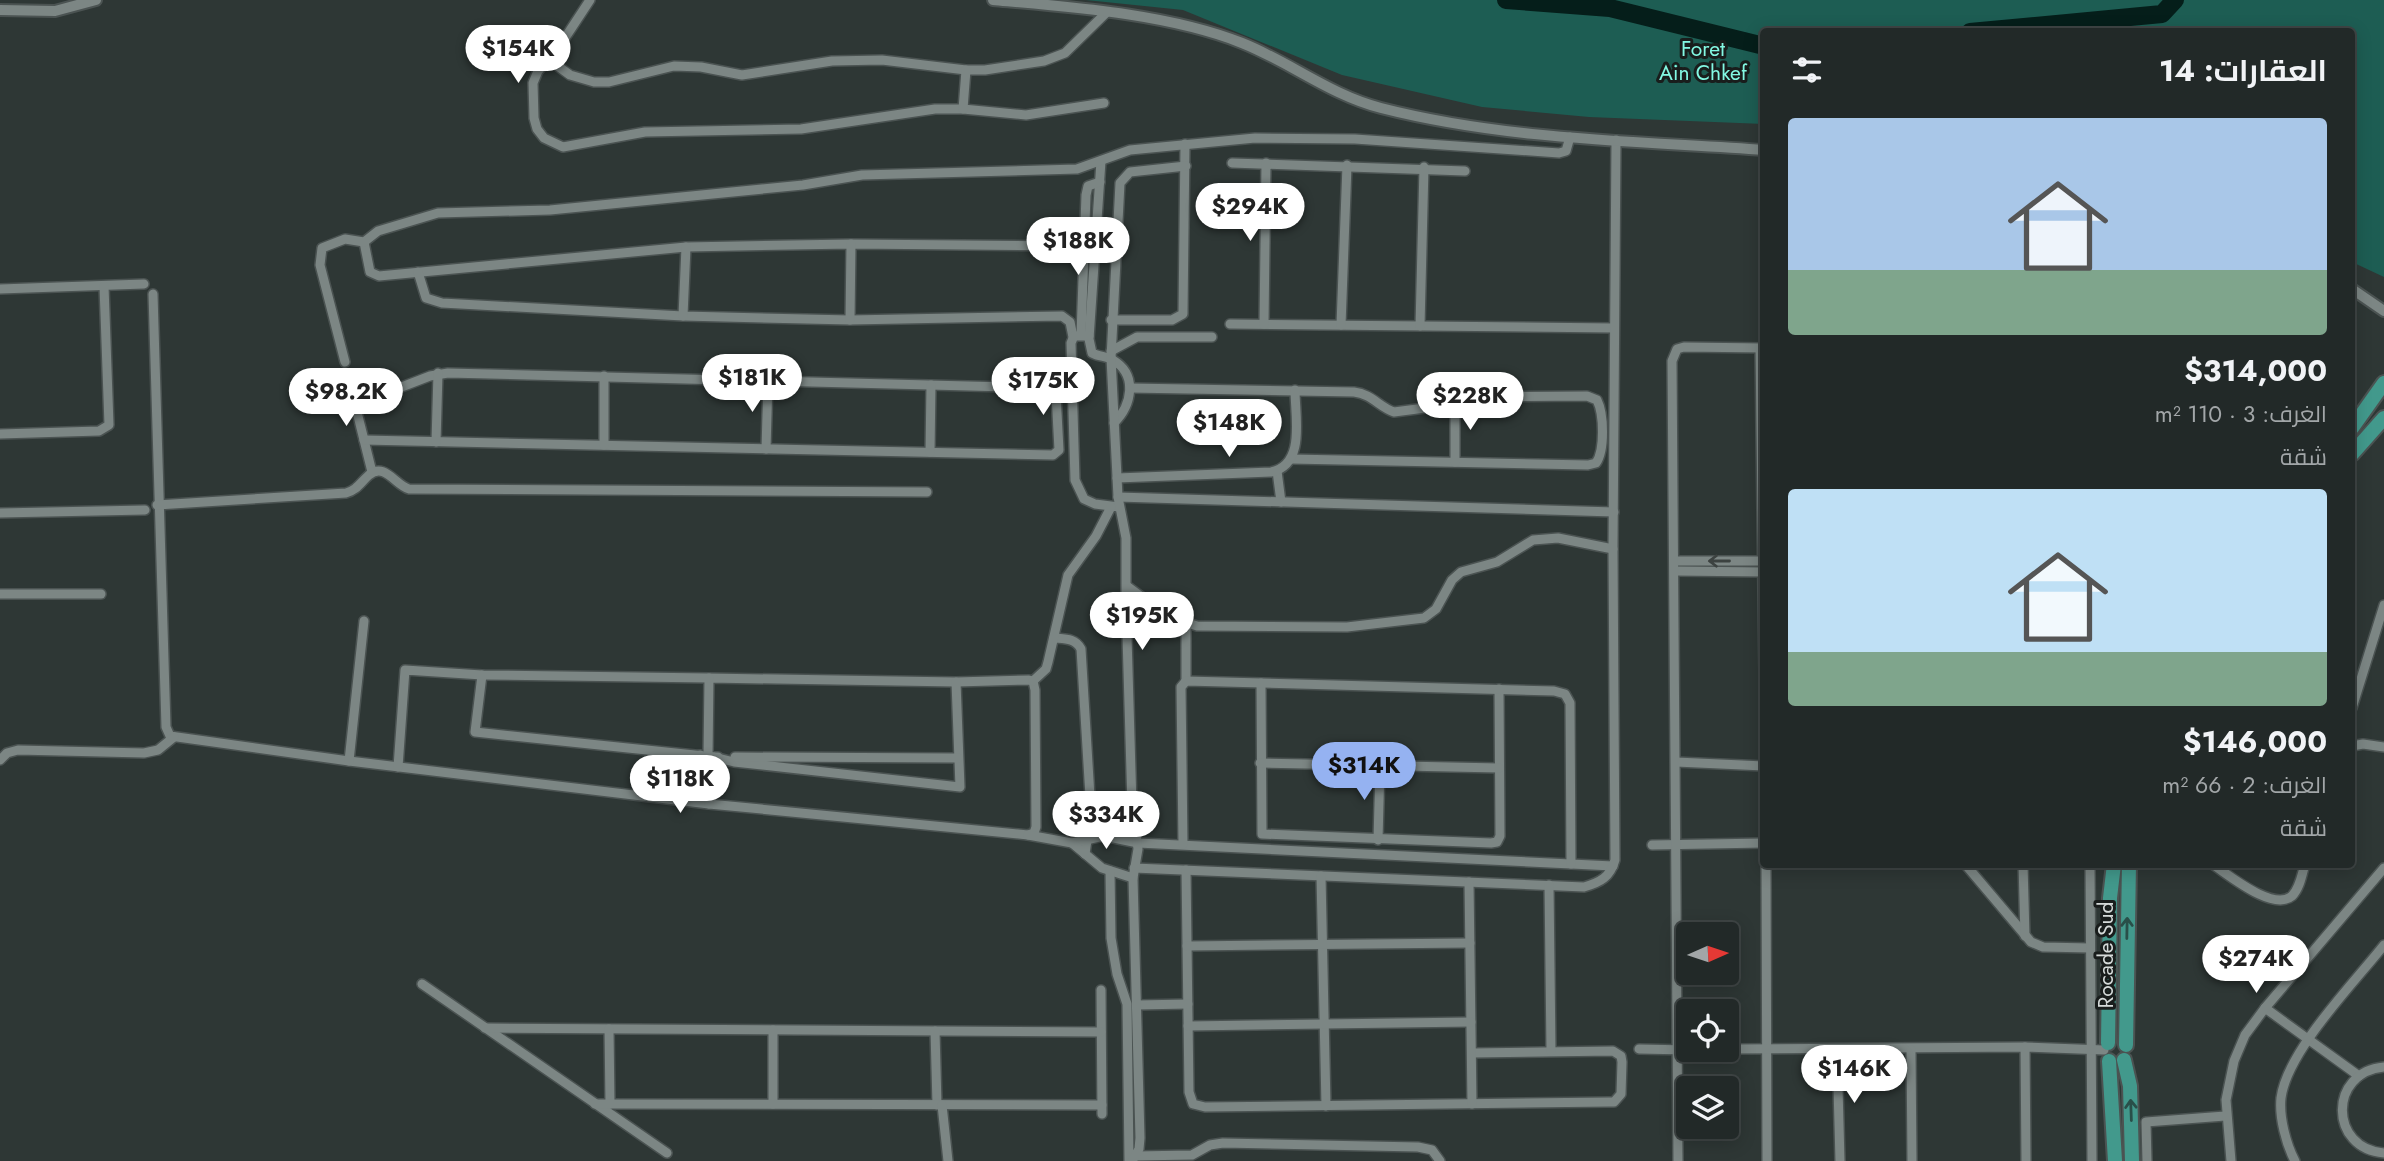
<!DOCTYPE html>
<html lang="ar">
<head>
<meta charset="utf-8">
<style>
	body { margin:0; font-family:Jost,Cairo,sans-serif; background:#2a3130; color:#f1f3f6; direction:rtl; height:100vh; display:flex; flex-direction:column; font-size:26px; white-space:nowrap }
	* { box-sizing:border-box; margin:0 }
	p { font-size:23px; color:#a2a6a8 }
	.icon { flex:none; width:38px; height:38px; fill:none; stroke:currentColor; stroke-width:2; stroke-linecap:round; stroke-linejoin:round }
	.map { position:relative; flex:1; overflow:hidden; direction:ltr }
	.drawer { position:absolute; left:1760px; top:28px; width:595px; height:840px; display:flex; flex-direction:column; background:#222928; border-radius:7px; box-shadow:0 4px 18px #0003,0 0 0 2px #3f4545; direction:rtl }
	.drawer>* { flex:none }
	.needle { width:46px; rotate:87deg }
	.tools { position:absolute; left:1676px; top:922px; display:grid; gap:14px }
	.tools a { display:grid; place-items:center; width:63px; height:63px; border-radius:7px; background:#222928; box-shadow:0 4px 18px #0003,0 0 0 2px #3f4545; font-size:35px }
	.price { position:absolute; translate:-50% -60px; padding:0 16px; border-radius:24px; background:#fff; color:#222; font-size:23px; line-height:46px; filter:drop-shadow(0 2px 4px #0008) }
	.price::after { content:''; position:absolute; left:50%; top:42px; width:21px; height:16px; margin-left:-10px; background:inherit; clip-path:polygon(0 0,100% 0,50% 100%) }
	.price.current { background:#95b2f1; color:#111 }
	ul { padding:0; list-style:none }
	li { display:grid; align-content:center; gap:14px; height:371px; padding:0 28px }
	li span { display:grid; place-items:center; height:217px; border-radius:7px; color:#555 }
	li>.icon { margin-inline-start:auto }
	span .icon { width:126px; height:126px; fill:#fffc; stroke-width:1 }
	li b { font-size:30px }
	h2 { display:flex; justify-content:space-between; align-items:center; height:84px; padding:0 28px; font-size:30px }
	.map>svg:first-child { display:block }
</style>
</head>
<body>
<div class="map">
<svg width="2384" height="1161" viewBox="0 0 2384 1161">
	<rect width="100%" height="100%" fill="#2e3735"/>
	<polygon fill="#1d5d53" points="1086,0 2384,0 2384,277 2352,262 2352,32 1764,32 1764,124 1589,117 1482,107 1342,75 1183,10"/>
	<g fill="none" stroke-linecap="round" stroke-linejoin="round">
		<g stroke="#051e1a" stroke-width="18">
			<polyline points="1506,0 1610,8 1764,46"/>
			<polyline points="1970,32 2162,14 2175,0"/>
		</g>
		<g stroke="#4b5352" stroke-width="12">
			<g id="minor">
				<polyline points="590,0 561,44 538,71 533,83 534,118 537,129 544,138 563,147 645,132 801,129 935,109 963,109 1026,115 1104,103"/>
				<polyline points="548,59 570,75 594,82 609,82 674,66 701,67 742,75 832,61 882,60 966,70 985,70 1044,61 1065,53 1106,13"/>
				<polyline points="963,109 966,70"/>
				<path d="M1101 161 1089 339 1092 353C1099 357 1107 356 1113 360 1138 375 1132 405 1114 423"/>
				<polyline points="1232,163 1465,171"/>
				<polyline points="364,242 370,272 379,276 686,247 851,244 1061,246 1085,235"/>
				<polyline points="1061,246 1084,259"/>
				<polyline points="418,272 426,298 442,303 683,316 850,320 1062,316 1070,322 1073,337"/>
				<polyline points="0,289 144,284"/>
				<polyline points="153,294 166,727 170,736 349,761 709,804 1028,835 1034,833 1036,827 1035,690 1033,681 1029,680 956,682 709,678 708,756"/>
				<polyline points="683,316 686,247"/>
				<polyline points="850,320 851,244"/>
				<polyline points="1111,320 1172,320 1183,314 1185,144"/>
				<polyline points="1230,324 1614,328"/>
				<polyline points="1264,324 1266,163"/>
				<polyline points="1341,325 1347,165"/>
				<polyline points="1420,326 1424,167"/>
				<polyline points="1081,335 1086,195 1088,186 1100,182"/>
				<polyline points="1089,336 1074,336 1071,343 1075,480 1084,499 1095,504 1119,507"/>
				<polyline points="1760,348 1764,672"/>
				<polyline points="1111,351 1137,337 1212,337"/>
				<polyline points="345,362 320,265 322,248 345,239 364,242 378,231 438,213 550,210 803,185 862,175 1077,169 1130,150 1255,138 1355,139 1559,153 1566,151 1570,137"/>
				<polyline points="348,376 372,472"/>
				<path d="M1130 388 1354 392C1372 394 1379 407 1394 412L1448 405 1465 397 1587 396 1597 400C1604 414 1605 450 1596 463L1588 465 1291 459"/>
				<polyline points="355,405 430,376 448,373 1049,388 1054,389 1056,394 1059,450 1053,455 364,440"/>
				<polyline points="0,434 99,431 109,425 104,286"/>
				<polyline points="436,442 438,373"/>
				<polyline points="604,445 604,376"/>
				<polyline points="766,449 768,380"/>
				<polyline points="930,452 931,385"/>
				<polyline points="1455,462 1455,402"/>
				<polyline points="1277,471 1281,502"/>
				<path d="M1117 478 1271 472C1306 465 1295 417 1295 390"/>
				<polyline points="1118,497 1614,512"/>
				<path d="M157 505 346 493C357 490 360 483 369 475 385 462 395 485 409 489L927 492"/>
				<polyline points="0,513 145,510"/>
				<polyline points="1675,561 1764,561"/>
				<polyline points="1675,571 1764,572"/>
				<polyline points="1127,586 1169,617 1197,626 1347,627 1424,618 1436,609 1452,580 1461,572 1497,562 1533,540 1558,538 1613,549"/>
				<polyline points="0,594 101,594"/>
				<path d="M1054 638C1065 639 1075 638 1081 649L1091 813 1085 854"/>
				<polyline points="482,675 475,732 714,757 734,762 960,787 956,682"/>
				<polyline points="1033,681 1046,669 1048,662 1068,575 1096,536 1111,507"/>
				<polyline points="1186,681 1186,623"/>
				<polyline points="1261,683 1262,834 1491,843 1497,842 1500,836 1499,689"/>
				<polyline points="2352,708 2384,605"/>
				<polyline points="2352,746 2363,744 2384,747"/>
				<polyline points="735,757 958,758"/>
				<polyline points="0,760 7,753 18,750 144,753 158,750 174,737"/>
				<polyline points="349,761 364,621"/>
				<polyline points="1676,762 1764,766"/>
				<polyline points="1260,763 1499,768"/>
				<polyline points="398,767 405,670 482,675 709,678"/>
				<polyline points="695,801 700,755"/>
				<polyline points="709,804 714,757 718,757"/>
				<polyline points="1028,835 1072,843 1104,836 1138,843 1613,866"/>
				<polyline points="1378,840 1380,766"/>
				<polyline points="1072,843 1102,868 1133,878"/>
				<polyline points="1183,844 1181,687 1186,681 1554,691 1565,694 1570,703 1571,864"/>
				<polyline points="1652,845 1764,843"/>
				<polyline points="1766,864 1767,1161"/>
				<polyline points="1965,864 2031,942 2043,947 2090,948"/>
				<polyline points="2023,864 2025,936"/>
				<polyline points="2090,864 2092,1161"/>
				<path d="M2212 864C2229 875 2273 912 2292 896 2300 888 2302 874 2305 864"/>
				<path d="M1134 868 1584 887C1601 882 1610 877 1615 860L1613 549 1616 140"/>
				<polyline points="1186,870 1189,1092 1193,1104 1205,1107 1609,1102 1614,1102 1621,1094 1622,1062 1621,1056 1613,1051 1472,1053"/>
				<polyline points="1110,871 1111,938 1117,974 1127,1004 1129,1161"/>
				<polyline points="1321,876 1326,1106"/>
				<polyline points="1469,882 1472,1104"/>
				<polyline points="1549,885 1551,1051"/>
				<polyline points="1187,946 1470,943"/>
				<polyline points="422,984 667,1153"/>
				<polyline points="1101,990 1102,1114"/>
				<polyline points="1137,1005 1188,1004"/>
				<polyline points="2265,1008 2359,1076"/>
				<polyline points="1188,1026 1471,1022"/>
				<polyline points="485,1028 1101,1032"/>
				<polyline points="609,1029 610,1104"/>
				<polyline points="773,1030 773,1104"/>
				<polyline points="935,1031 937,1105"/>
				<polyline points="2025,1047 2026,1161"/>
				<polyline points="1639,1049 1689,1050"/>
				<polyline points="1727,1049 2025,1047 2104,1050"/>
				<polyline points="1837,1050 1840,1161"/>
				<polyline points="1911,1050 1912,1161"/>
				<path d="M2384 1067C2328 1072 2329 1149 2384 1153"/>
				<polyline points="595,1104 1102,1105"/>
				<polyline points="942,1105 948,1161"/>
				<polyline points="1135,1156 1192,1155 1210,1145 1223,1143 1418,1147 1432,1150 1440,1161"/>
				<polyline points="1132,1161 1139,1149 1140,1138 1133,878 1138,849 1132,806 1126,602 1126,538 1118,497 1111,358 1120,183 1130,172 1186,166"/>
				<polyline points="1678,1161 1672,361 1677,349 1684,347 1764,348"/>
				<polyline points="2147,1161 2146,1122 2225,1116"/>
				<polyline points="2231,1161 2226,1100 2234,1061 2245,1035 2265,1008 2384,868"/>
				<path d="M2295 1161C2286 1144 2279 1117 2281 1098 2287 1051 2354 983 2384 945"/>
			</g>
		</g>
		<g stroke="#4b5352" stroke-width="14">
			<g id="tertiary">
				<path d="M993 0C1072 7 1169 14 1242 43 1290 62 1330 95 1381 108 1506 140 1636 141 1764 150"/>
				<polyline points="0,10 55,11 96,0"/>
				<polyline points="2352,289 2384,311"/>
			</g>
		</g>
		<g stroke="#4b5352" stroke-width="18">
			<g id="trunk">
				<polyline points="2352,428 2384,383"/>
				<polyline points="2352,454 2384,418"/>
				<polyline points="2108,1043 2110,898 2114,864"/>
				<polyline points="2126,1045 2129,864"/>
				<polyline points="2124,1060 2130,1086 2132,1161"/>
				<polyline points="2109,1061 2115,1161"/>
			</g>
		</g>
		<use href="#minor" stroke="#7c8684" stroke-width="9"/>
		<use href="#tertiary" stroke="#7c8684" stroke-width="10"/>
		<use href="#trunk" stroke="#42998c" stroke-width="14"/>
	</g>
	<defs><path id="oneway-shaft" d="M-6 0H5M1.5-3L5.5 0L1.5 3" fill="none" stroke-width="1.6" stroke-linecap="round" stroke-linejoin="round" transform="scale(1.75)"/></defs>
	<use stroke="#3c4240" href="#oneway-shaft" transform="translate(1719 561) rotate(-180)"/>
	<g stroke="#294f49">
		<use href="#oneway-shaft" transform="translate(2127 928) rotate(-89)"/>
		<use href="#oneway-shaft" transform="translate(2131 1110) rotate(-92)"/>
	</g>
	<g text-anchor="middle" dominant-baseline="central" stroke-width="6" stroke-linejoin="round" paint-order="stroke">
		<g font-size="21" fill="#83f8e3" stroke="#191d1c">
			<text x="1703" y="49">Foret<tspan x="1703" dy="24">Ain Chkef</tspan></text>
		</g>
		<g font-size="21" fill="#d5dad9" stroke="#191d1c">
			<text transform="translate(2106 955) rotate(-90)">Rocade Sud</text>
		</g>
	</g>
</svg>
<div class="tools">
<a><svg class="needle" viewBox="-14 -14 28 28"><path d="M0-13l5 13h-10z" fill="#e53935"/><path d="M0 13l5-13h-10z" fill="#a2a6a8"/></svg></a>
<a><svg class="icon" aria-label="locate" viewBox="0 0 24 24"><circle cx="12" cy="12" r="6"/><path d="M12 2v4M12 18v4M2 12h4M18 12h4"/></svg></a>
<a><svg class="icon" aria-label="layers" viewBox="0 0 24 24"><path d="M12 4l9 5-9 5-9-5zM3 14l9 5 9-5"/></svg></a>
</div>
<b class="price" style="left:518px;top:85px">$154K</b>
<b class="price" style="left:1250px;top:243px">$294K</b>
<b class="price" style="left:1078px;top:277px">$188K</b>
<b class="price" style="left:752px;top:414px">$181K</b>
<b class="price" style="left:1043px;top:417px">$175K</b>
<b class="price" style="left:346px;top:428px">$98.2K</b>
<b class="price" style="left:1470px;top:432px">$228K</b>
<b class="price" style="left:1229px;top:459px">$148K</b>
<b class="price" style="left:1142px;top:652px">$195K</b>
<b class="price current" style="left:1364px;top:802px">$314K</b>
<b class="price" style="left:680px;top:815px">$118K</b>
<b class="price" style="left:1106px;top:851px">$334K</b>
<b class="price" style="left:2256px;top:995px">$274K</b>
<b class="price" style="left:1854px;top:1105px">$146K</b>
<section class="drawer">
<h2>العقارات: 14<svg class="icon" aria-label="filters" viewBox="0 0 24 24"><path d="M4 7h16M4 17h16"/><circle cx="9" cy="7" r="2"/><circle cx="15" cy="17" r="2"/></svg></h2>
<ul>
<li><span style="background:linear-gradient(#a9c7e8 70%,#7fa58c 0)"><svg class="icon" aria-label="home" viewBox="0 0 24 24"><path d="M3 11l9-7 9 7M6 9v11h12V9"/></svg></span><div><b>$314,000</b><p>الغرف: 3 · 110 m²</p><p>شقة</p></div></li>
<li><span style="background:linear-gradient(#bfe0f5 75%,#7fa58c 0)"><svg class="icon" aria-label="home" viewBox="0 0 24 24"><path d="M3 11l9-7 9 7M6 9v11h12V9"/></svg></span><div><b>$146,000</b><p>الغرف: 2 · 66 m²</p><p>شقة</p></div></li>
</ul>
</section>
</div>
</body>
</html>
